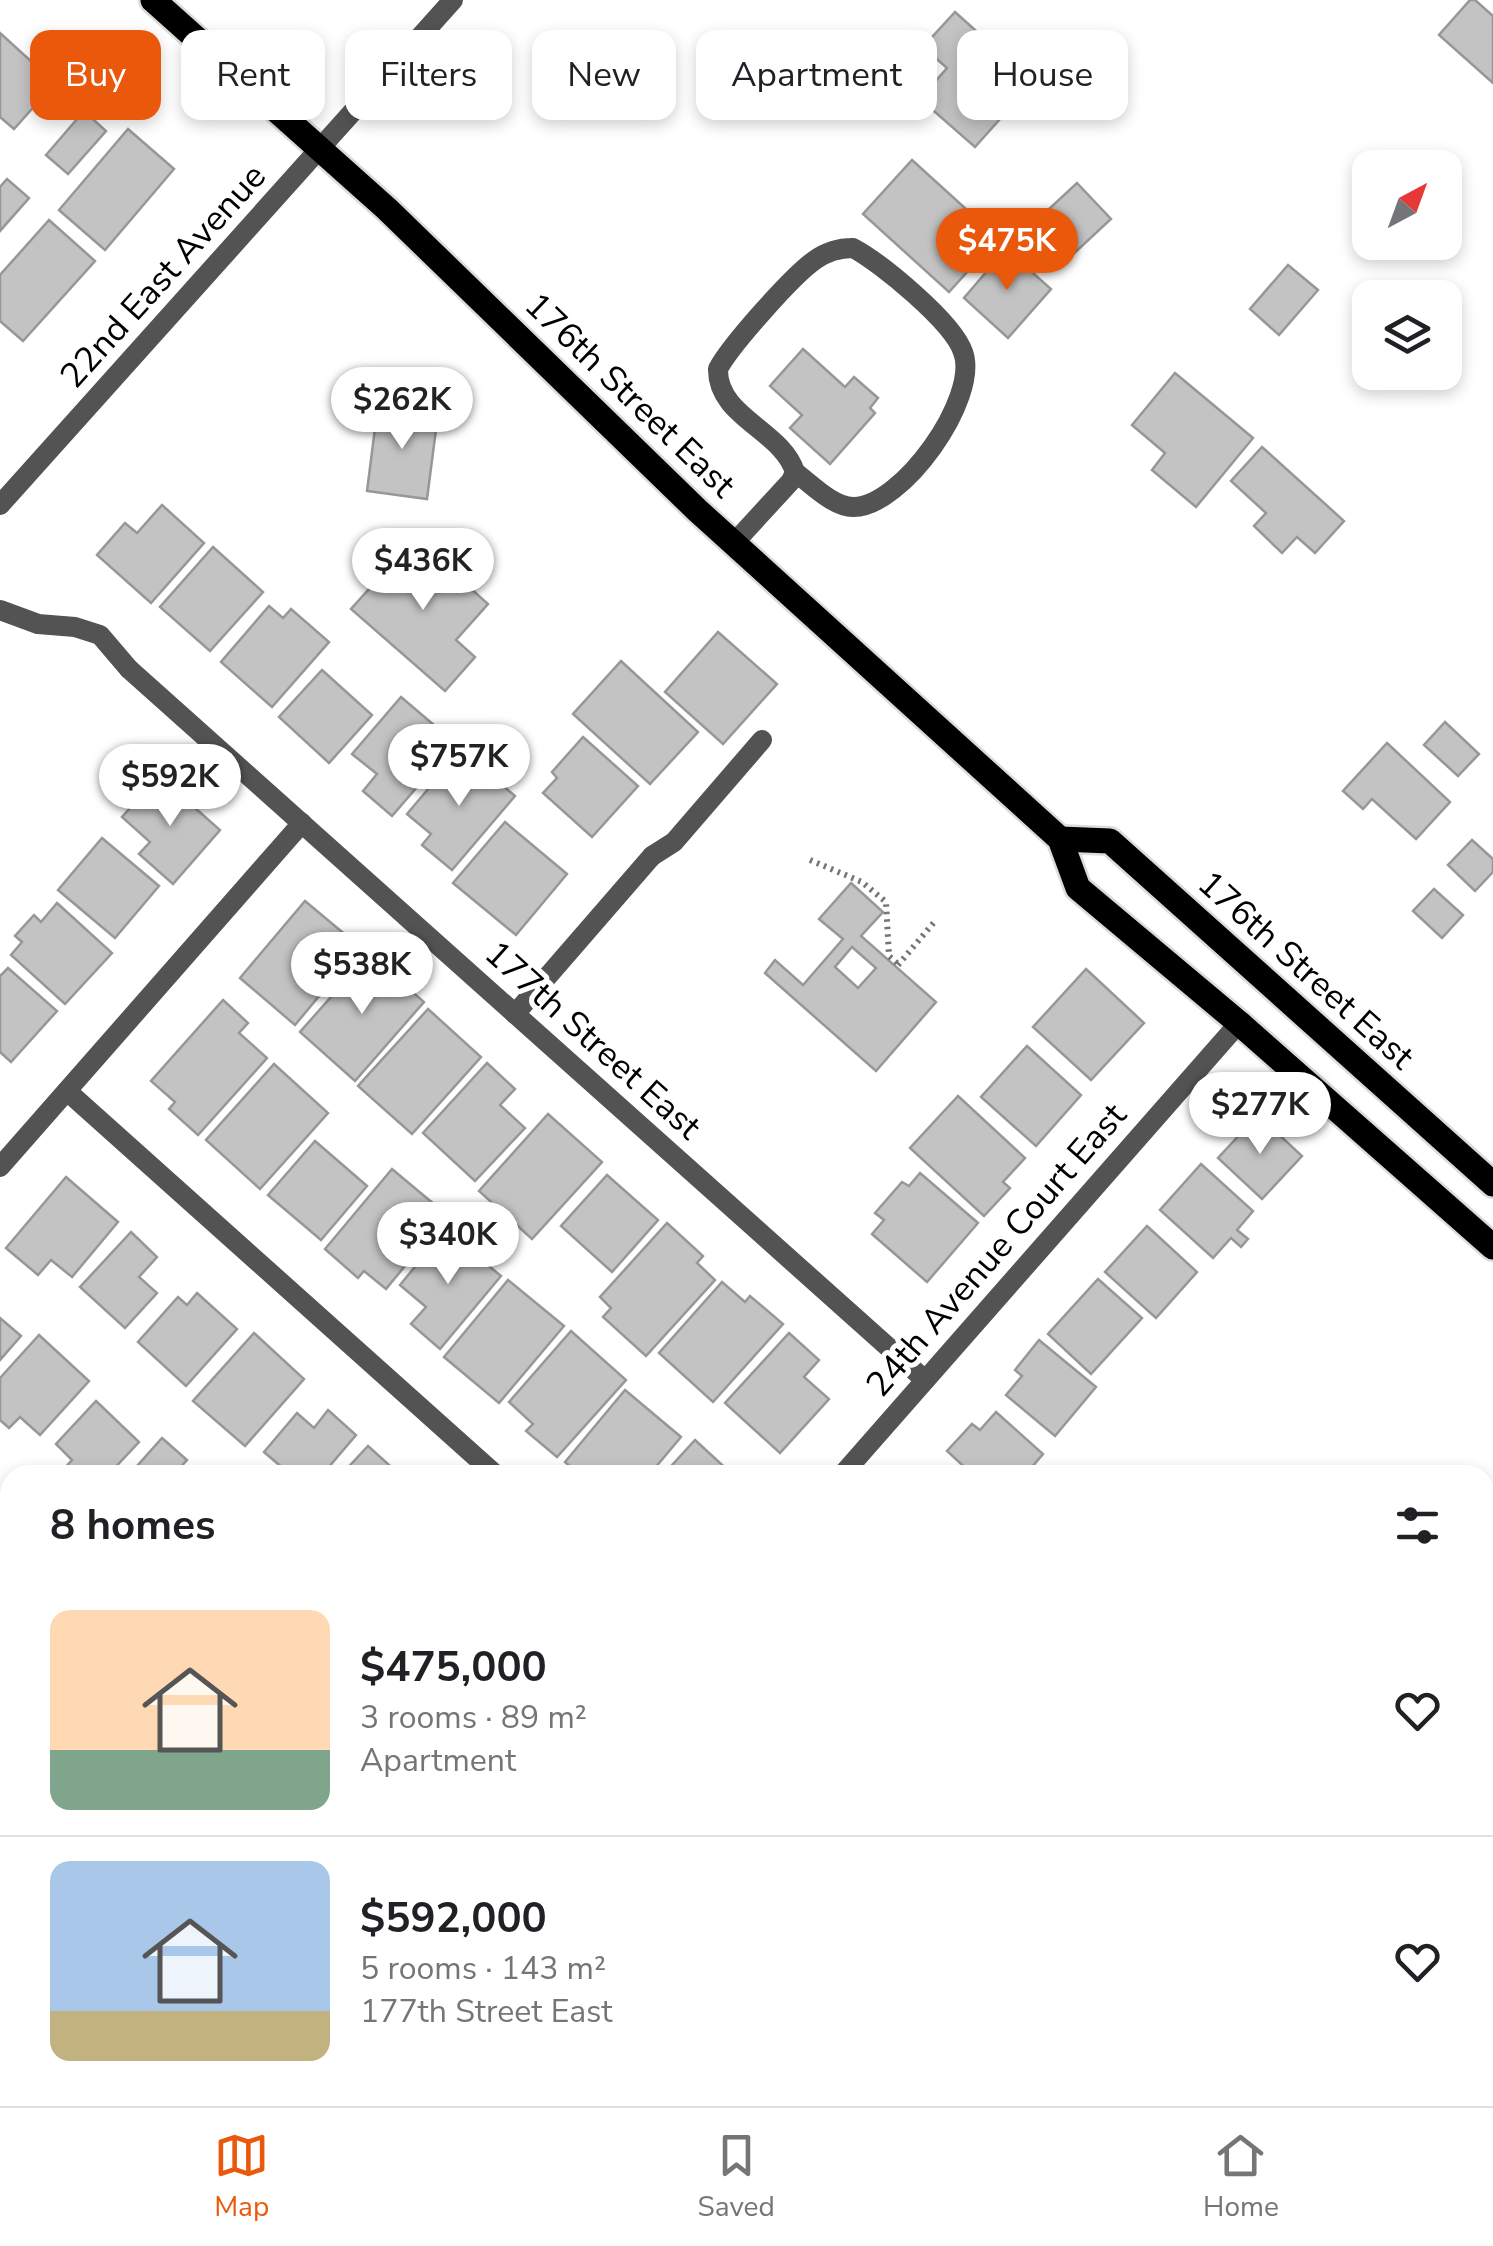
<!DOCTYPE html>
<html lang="en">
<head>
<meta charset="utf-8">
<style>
	body { margin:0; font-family:"Nunito Sans",sans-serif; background:#f6f6f6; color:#202124; height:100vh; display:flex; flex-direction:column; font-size:38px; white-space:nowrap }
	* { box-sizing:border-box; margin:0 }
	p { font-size:32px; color:#757577 }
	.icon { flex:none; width:55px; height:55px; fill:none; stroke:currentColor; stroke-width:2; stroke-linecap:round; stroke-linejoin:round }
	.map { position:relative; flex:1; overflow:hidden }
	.side { position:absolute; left:0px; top:1465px; width:1495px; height:642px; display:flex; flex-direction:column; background:#fff; border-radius:30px 30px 0 0; box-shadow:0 5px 15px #0003 }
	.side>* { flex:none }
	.hud { position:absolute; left:30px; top:30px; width:1435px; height:90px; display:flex; gap:20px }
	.needle { width:65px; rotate:41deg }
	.controls { position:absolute; left:1352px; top:150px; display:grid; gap:20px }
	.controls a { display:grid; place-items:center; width:110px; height:110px; border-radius:20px; background:#fff; box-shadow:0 5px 15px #0003; font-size:50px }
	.price { position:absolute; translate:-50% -85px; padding:0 22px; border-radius:35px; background:#fff; color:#222; font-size:32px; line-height:65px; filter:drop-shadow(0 2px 5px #0008) }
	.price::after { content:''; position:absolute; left:50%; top:60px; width:30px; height:22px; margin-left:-15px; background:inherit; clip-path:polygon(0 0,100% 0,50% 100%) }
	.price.active { background:#ea580c; color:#fff }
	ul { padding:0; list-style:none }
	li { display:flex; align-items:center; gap:30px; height:250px; padding:0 50px }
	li+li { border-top:2px solid #e0e0e0 }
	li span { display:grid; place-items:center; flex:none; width:280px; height:200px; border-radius:20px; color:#555 }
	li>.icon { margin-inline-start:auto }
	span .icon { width:120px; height:120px; fill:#fffc; stroke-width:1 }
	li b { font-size:42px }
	h2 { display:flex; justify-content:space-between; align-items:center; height:120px; padding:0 50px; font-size:42px }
	.pill { padding:0 35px; border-radius:20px; background:#fff; box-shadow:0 5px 15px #0003; font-size:35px; line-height:90px }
	.pill.active { background:#ea580c; color:#fff }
	.tabs { display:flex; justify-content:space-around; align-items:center; height:140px; border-top:2px solid #e0e0e0; background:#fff; font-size:28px; color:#757577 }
	.tabs a { display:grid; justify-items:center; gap:5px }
	.tabs .active { color:#ea580c }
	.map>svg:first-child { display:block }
</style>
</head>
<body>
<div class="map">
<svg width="1493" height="2106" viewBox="0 0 1493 2106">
	<defs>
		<pattern id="park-dots" width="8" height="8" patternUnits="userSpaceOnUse" patternTransform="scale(2.5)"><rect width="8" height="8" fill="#dadada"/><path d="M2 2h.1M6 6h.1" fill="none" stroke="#b9b9b9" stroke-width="1.8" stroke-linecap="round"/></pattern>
	</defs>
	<rect width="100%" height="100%" fill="#fff"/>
	<polygon fill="url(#park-dots)" points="0,1840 10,1849 10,2098 45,2098 38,2106 0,2106"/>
	<g fill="#c3c3c3" stroke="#979797" stroke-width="2.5" fill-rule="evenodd">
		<polygon points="1470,0 1475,0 1493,16 1493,83 1439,35"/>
		<polygon points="955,12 1033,82 975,147 920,99 947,68 923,47"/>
		<polygon points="0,33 55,83 14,129 0,117"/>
		<polygon points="84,111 106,131 68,174 46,155"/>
		<polygon points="128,129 174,169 105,250 59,210"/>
		<polygon points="912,160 998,238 949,292 863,214"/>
		<polygon points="7,179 29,198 0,231 0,187"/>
		<polygon points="1077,183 1111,219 1069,258 1035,222"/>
		<polygon points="49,220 95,261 23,341 0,321 0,275"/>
		<polygon points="1006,249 1051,289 1008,338 964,298"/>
		<polygon points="1288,265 1318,290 1279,335 1250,309"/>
		<polygon points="803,349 845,387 854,377 878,398 870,408 875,413 830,464 790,428 802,415 770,386"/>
		<polygon points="1175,373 1253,438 1196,507 1152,470 1165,453 1132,425"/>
		<polygon points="378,405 438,414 427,499 367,491"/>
		<polygon points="1262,447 1344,521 1315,553 1297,537 1282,553 1254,526 1266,513 1231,481"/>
		<polygon points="162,505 204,543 151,603 97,555 125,523 137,533"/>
		<polygon points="415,538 488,604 456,640 475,657 445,691 351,609"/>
		<polygon points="213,547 263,592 210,651 160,607"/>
		<polygon points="269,606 283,618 291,609 329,642 272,707 221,662"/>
		<polygon points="718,632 777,684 723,744 665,692"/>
		<polygon points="621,661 698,732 650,784 573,714"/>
		<polygon points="322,670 372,715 329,763 279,717"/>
		<polygon points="401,697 455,743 392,816 363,791 377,774 352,754"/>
		<polygon points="1445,722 1479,754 1458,776 1424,745"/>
		<polygon points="583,737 638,786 592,837 543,793 557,778 552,772"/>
		<polygon points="1387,743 1450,802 1416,839 1372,799 1363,809 1343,791"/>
		<polygon points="461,750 515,796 452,870 422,845 431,834 407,814"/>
		<polygon points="159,776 220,830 173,884 139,854 150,842 122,817"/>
		<polygon points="505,822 567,874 516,935 453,883"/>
		<polygon points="102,838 159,886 115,938 58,890"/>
		<polygon points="1472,840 1493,859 1493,872 1475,891 1448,865"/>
		<path d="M851 883 883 912 861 936 936 1002 876 1071 765 973 775 960 803 985 843 939 819 919ZM852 947 876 968 858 988 835 967Z"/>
		<polygon points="1434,889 1463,915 1442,938 1413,911"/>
		<polygon points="305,901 360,947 295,1025 240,978"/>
		<polygon points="57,903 112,953 65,1004 11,955 22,942 15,936 34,915 41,922"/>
		<polygon points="369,954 424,1002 355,1081 300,1032"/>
		<polygon points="8,968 57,1011 11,1062 0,1052 0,976"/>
		<polygon points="1086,969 1144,1023 1091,1080 1033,1027"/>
		<polygon points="223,1000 248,1023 239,1033 267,1058 198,1135 169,1109 175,1102 151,1081"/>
		<polygon points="428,1009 481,1057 412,1134 358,1086"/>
		<polygon points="1027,1046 1081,1095 1036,1146 981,1097"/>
		<polygon points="487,1063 515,1089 500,1105 525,1128 475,1181 423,1133"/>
		<polygon points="274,1064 328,1113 260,1189 206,1140"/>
		<polygon points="958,1096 1025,1158 1003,1182 1010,1188 984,1216 910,1148"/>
		<polygon points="548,1114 602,1162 532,1239 479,1191"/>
		<polygon points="1258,1115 1302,1156 1262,1199 1218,1158"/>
		<polygon points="315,1141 367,1186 321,1240 268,1195"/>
		<polygon points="1201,1164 1253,1211 1237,1230 1248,1239 1241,1247 1231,1238 1213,1258 1160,1210"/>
		<polygon points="392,1169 447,1215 386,1289 364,1271 358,1278 325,1249"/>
		<polygon points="920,1173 978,1223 927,1282 872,1234 884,1220 875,1213 902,1182 909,1186"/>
		<polygon points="607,1175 658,1220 612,1272 561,1226"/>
		<polygon points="66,1177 118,1222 72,1277 51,1260 38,1275 6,1248"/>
		<polygon points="667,1223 703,1256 697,1263 715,1280 646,1356 603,1317 611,1308 600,1297"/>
		<polygon points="1147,1226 1197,1272 1156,1318 1105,1272"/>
		<polygon points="445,1230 501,1276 440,1349 411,1324 426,1307 400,1285"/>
		<polygon points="131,1232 157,1257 139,1277 157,1293 125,1328 80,1287"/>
		<polygon points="1098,1279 1142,1318 1091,1374 1048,1334"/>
		<polygon points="508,1280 564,1326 499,1403 444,1357"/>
		<polygon points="722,1282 745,1302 750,1296 783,1324 713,1402 659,1353"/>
		<polygon points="197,1293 237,1329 186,1386 138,1342 178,1297 187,1305"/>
		<polygon points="0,1318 21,1336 0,1360"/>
		<polygon points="571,1331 626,1380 557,1457 526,1431 533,1424 509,1402"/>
		<polygon points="254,1333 304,1379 245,1446 193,1401"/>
		<polygon points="789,1333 819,1360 804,1377 829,1399 780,1453 725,1403"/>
		<polygon points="39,1335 89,1381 40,1435 20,1417 9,1428 0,1420 0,1378"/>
		<polygon points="1039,1340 1096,1387 1055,1436 1006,1395 1022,1376 1015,1370"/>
		<polygon points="625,1390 681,1437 649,1475 614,1475 607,1469 601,1475 580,1475 565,1462"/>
		<polygon points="96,1401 139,1442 108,1475 65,1475 61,1472 72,1460 56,1444"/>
		<polygon points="328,1410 356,1435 322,1475 291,1475 264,1452 297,1413 314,1428"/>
		<polygon points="996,1412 1043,1454 1025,1475 973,1475 947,1451 972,1424 980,1430"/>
		<polygon points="162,1438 187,1460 175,1473 177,1475 129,1475"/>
		<polygon points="695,1440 733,1475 663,1475"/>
		<polygon points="368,1446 398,1473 396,1475 341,1475"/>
		<polygon points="0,1619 10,1627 10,1699 0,1689"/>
		<polygon points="1485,1629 1493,1633 1493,1700 1485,1697"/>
		<polygon points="1493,1734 1493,1842 1485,1850 1485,1743"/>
		<polygon points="1493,1933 1493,1991 1485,1983 1485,1942"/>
		<polygon points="114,2098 201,2098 193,2106 123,2106"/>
		<polygon points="383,2098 478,2098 480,2100 475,2106 385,2106 380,2101"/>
		<polygon points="625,2098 674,2098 666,2106 635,2106"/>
		<polygon points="833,2098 860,2098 870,2106 826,2106"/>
		<polygon points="880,2098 930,2098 922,2106 890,2106"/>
		<polygon points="1030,2098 1115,2098 1125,2106 1030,2106 1026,2103"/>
		<polygon points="1296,2098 1339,2098 1348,2106 1288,2106"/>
	</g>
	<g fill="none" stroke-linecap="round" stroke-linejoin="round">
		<g stroke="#dbdbdb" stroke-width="30">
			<g id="primary">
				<polyline points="153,0 387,209 697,510 1060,839 1078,888 1239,1023 1493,1247"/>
				<polyline points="1060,839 1110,841 1493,1184"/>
			</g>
		</g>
		<g stroke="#757575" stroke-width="6" stroke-dasharray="2.5 5" stroke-linecap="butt">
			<polyline points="810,860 862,882 886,902 889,956 898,964"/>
			<polyline points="898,965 936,920"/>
		</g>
		<g stroke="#535353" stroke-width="20">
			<path d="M734 543 791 481 795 472C782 430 717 417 718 369 730 346 793 275 815 260 826 252 839 248 853 248 881 263 953 322 963 352 980 398 901 508 853 507 833 507 810 483 795 472"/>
			<polyline points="0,610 38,624 75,627 100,635 129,669"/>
			<polyline points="652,856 674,842 762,740"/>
		</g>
		<g stroke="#535353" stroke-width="20">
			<polyline points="129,669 925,1380"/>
			<polyline points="515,1014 652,856"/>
			<polyline points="67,1091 496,1475"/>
			<polyline points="0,1167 302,823"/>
			<polyline points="842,1475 1239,1023"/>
			<polyline points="0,1510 10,1519"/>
			<polyline points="0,1771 10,1780"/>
			<polyline points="286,2106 294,2098"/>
			<polyline points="743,2106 751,2098"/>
			<polyline points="1191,2106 1198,2098"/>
		</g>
		<polyline stroke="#535353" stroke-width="20" points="0,505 453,0"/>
		<use href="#primary" stroke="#000" stroke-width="25"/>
	</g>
	<g text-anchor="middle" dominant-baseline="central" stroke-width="10" stroke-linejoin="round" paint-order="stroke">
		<g font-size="35" fill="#000" stroke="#fff">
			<text transform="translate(163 276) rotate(-48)">22nd East Avenue</text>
			<text transform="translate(630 395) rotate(44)">176th Street East</text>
			<text transform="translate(1306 970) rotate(42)">176th Street East</text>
			<text transform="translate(593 1040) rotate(42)">177th Street East</text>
			<text transform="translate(996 1250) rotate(-49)">24th Avenue Court East</text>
		</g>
	</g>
</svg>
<div class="controls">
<a><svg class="needle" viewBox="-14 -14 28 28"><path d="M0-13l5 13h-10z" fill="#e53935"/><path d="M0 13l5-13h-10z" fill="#757577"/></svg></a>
<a><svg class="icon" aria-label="layers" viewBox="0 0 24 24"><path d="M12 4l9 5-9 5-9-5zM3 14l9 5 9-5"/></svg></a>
</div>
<b class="price active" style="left:1007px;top:293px">$475K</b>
<b class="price" style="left:402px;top:452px">$262K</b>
<b class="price" style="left:423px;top:613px">$436K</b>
<b class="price" style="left:459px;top:809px">$757K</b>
<b class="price" style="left:170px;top:829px">$592K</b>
<b class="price" style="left:362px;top:1017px">$538K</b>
<b class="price" style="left:1260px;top:1157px">$277K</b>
<b class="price" style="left:448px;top:1287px">$340K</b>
<div class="hud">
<a class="pill active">Buy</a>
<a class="pill">Rent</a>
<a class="pill">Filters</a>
<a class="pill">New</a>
<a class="pill">Apartment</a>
<a class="pill">House</a>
</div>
<section class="side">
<h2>8 homes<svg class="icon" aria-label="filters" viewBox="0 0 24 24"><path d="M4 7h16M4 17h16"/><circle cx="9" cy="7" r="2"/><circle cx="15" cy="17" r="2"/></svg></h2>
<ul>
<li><span style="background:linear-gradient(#ffd9b3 70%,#7fa58c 0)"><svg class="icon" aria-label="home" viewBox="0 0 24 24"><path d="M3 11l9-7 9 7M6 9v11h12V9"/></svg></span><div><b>$475,000</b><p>3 rooms · 89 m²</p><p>Apartment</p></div><svg class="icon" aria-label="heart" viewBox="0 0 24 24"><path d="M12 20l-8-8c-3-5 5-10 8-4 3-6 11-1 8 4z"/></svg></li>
<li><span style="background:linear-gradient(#a9c7e8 75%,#c2b280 0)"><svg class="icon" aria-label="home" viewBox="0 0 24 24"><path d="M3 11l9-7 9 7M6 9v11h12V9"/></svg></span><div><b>$592,000</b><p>5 rooms · 143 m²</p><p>177th Street East</p></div><svg class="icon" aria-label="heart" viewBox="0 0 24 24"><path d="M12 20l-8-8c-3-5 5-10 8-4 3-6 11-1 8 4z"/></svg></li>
</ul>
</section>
</div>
<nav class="tabs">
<a class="active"><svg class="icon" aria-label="map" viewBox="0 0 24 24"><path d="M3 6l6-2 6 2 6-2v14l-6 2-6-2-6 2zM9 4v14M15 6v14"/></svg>Map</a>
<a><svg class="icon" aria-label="saved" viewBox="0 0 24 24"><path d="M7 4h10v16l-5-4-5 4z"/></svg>Saved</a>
<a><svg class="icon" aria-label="home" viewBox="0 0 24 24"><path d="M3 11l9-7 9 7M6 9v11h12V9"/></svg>Home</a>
</nav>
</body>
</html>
